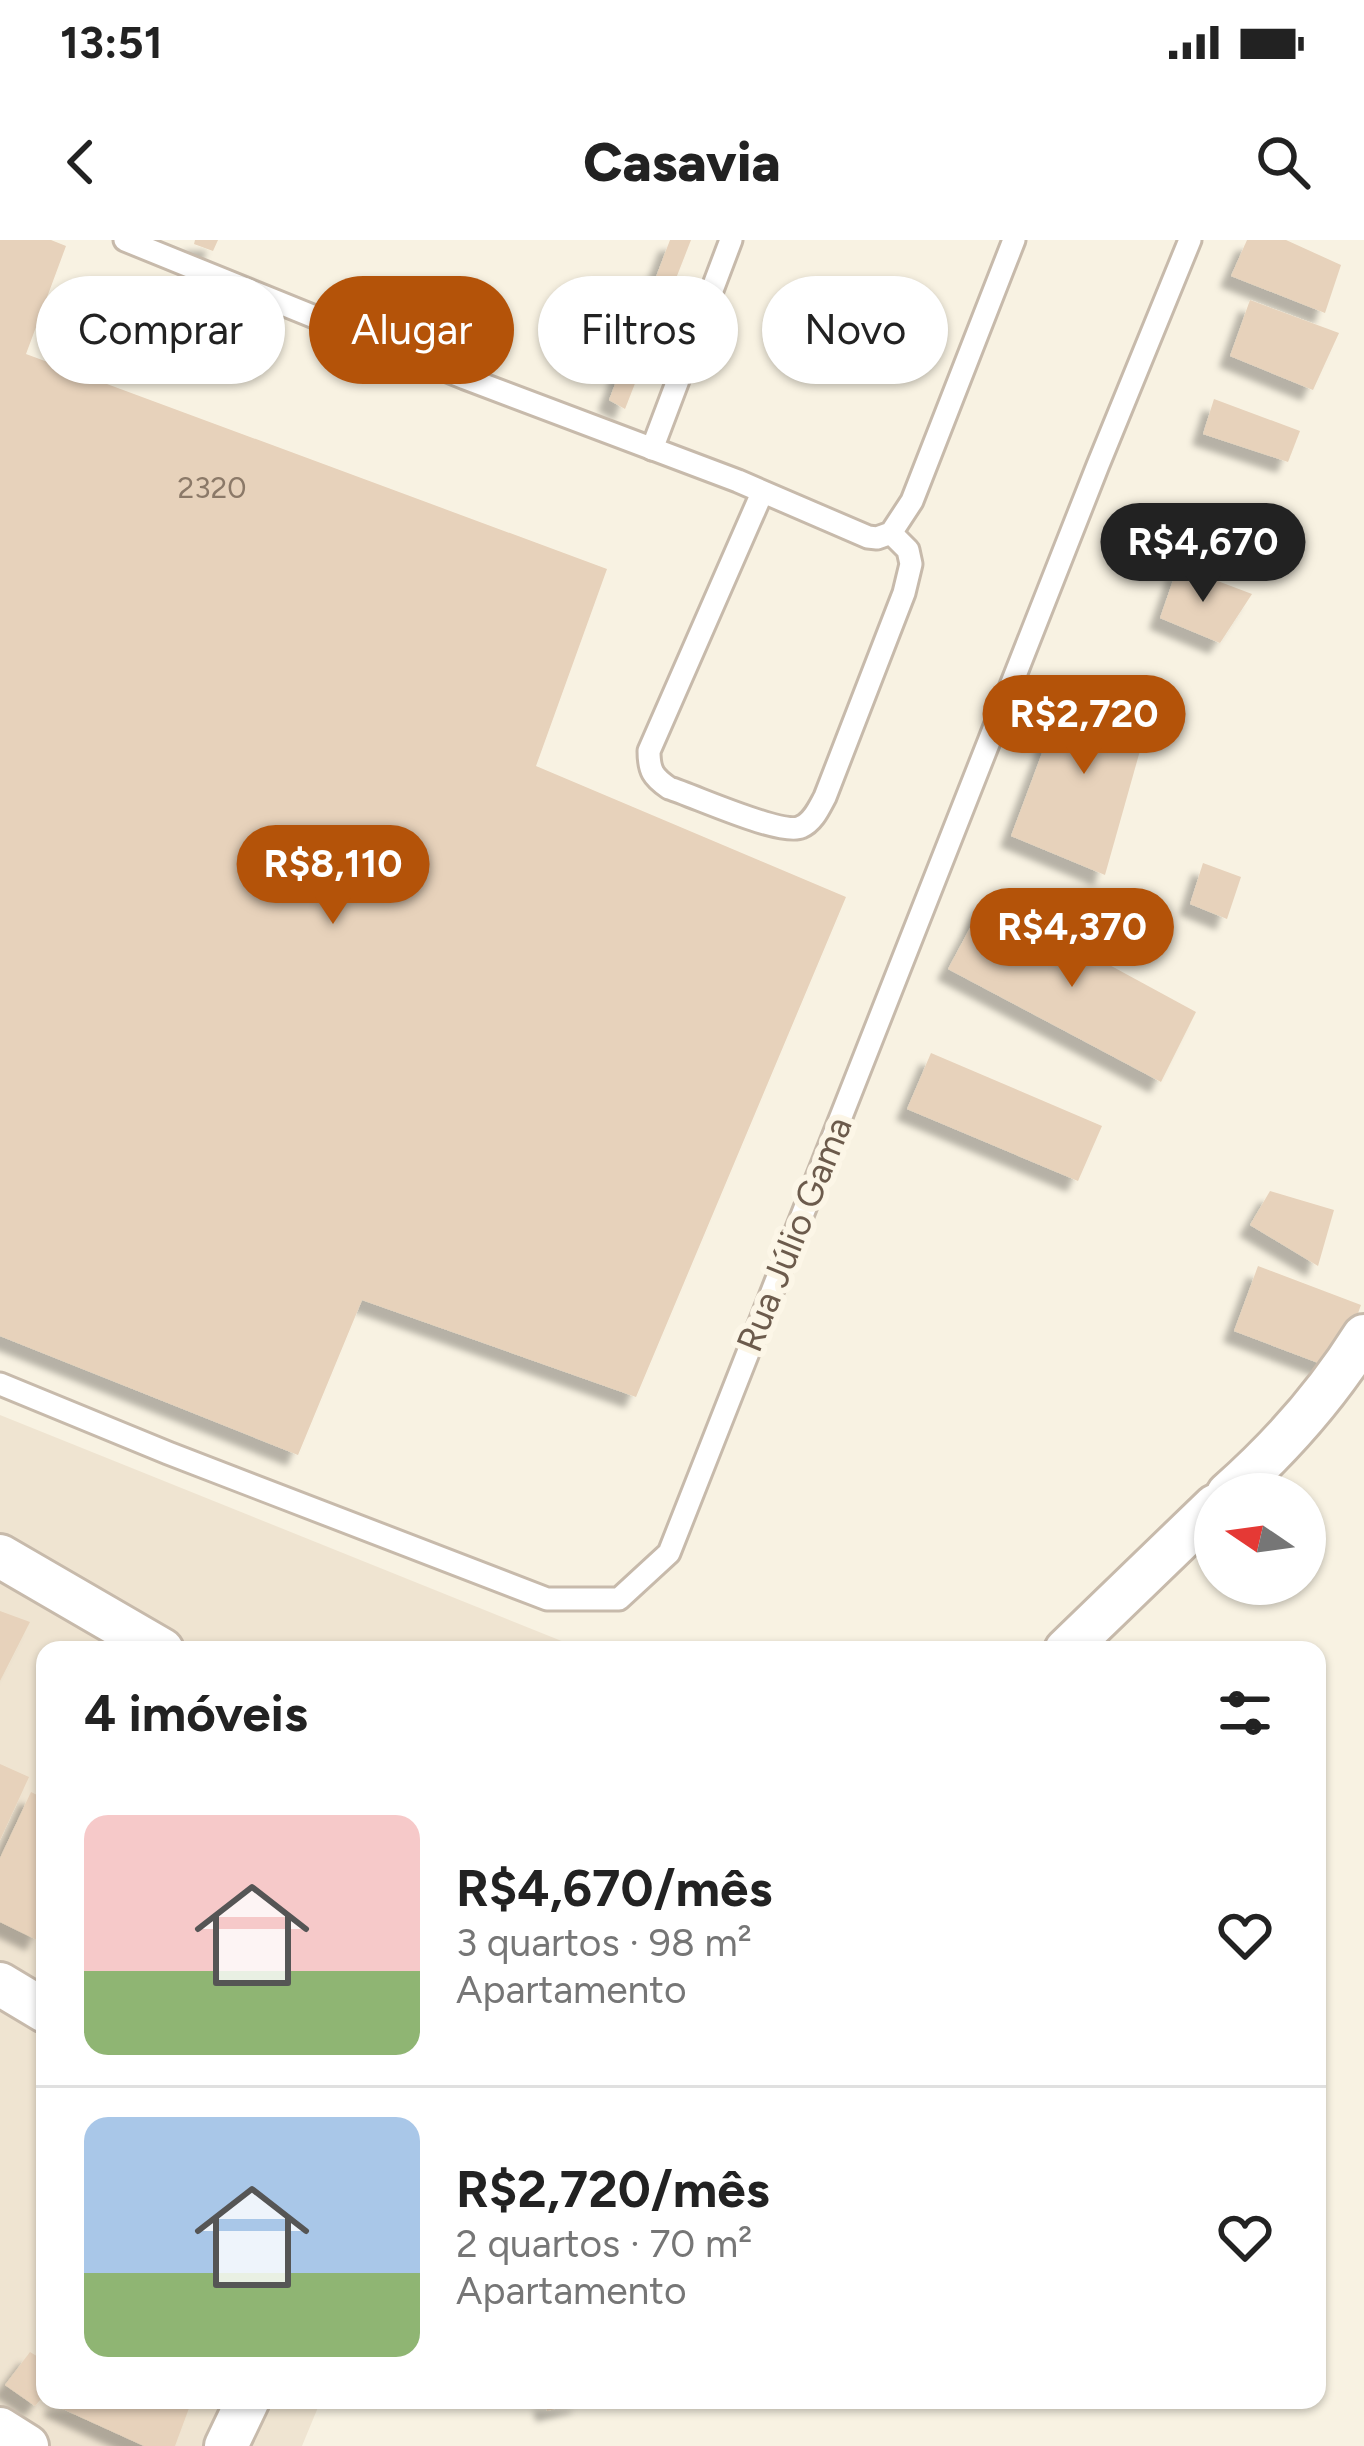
<!DOCTYPE html>
<html lang="pt">
<head>
<meta charset="utf-8">
<style>
	body { margin:0; font-family:Figtree,sans-serif; background:#f6f6f6; color:#222; height:100vh; display:flex; flex-direction:column; font-size:45px; white-space:nowrap }
	* { box-sizing:border-box; margin:0 }
	p { font-size:39px; color:#767676 }
	.icon { flex:none; width:66px; height:66px; fill:none; stroke:currentColor; stroke-width:2; stroke-linecap:round; stroke-linejoin:round }
	.map { position:relative; flex:1; overflow:hidden }
	.panel { position:absolute; left:36px; top:1401px; width:1290px; height:768px; display:flex; flex-direction:column; background:#fff; border-radius:24px; box-shadow:0 3px 9px #0004 }
	.panel>* { flex:none }
	.guide { position:absolute; left:36px; top:36px; width:1293px; height:108px; display:flex; gap:24px }
	.needle { width:78px; rotate:283deg }
	.fabs { position:absolute; left:1194px; top:1233px; display:grid; gap:24px }
	.fabs a { display:grid; place-items:center; width:132px; height:132px; border-radius:50%; background:#fff; box-shadow:0 3px 9px #0004; font-size:60px }
	.price { position:absolute; translate:-50% -102px; padding:0 27px; border-radius:42px; background:#b45309; color:#fff; font-size:39px; line-height:78px; filter:drop-shadow(0 3px 6px #0008) }
	.price::after { content:''; position:absolute; left:50%; top:72px; width:36px; height:27px; margin-left:-18px; background:inherit; clip-path:polygon(0 0,100% 0,50% 100%) }
	.price.active { background:#222; color:#fff }
	ul { padding:0; list-style:none }
	li { display:flex; align-items:center; gap:36px; height:300px; padding:0 48px }
	li+li { border-top:3px solid #e0e0e0 }
	li span { display:grid; place-items:center; flex:none; width:336px; height:240px; border-radius:24px; color:#555 }
	li>.icon { margin-inline-start:auto }
	span .icon { width:144px; height:144px; fill:#fffc; stroke-width:1 }
	li b { font-size:51px }
	h2 { display:flex; justify-content:space-between; align-items:center; height:144px; padding:0 48px; font-size:51px }
	.chip { padding:0 42px; border-radius:54px; background:#fff; box-shadow:0 3px 9px #0004; font-size:42px; line-height:108px }
	.chip.active { background:#b45309; color:#fff }
	.status { display:flex; justify-content:space-between; align-items:center; height:84px; padding:0 60px; background:#fff; direction:ltr }
	.status svg { height:33px; fill:currentColor }
	header { display:flex; justify-content:space-between; align-items:center; height:156px; padding:0 48px; background:#fff; font-size:54px; font-weight:800 }
	.map>svg:first-child { display:block }
</style>
</head>
<body>
<div class="status"><b>13:51</b><svg viewBox="0 0 49 12"><path d="M0 12V9h3v3zM5 12V6h3v6zM10 12V3h3v9zM15 12V0h3v12zM26 1h20v11H26zM47 4h2v5h-2z"/></svg></div>
<header><svg class="icon" aria-label="back" viewBox="0 0 24 24"><path d="M15 5l-7 7 7 7"/></svg>Casavia<svg class="icon" aria-label="search" viewBox="0 0 24 24"><circle cx="10" cy="10" r="6"/><path d="M15 15l6 6"/></svg></header>
<div class="map">
<svg width="1364" height="2206" viewBox="0 0 1364 2206">
	<defs>
		<filter id="shadow"><feDropShadow dx="-11" dy="11" stdDeviation="3" flood-color="#0004"/></filter>
	</defs>
	<rect width="100%" height="100%" fill="#f8f2e2"/>
	<polygon fill="#efe4d1" points="0,1175 584,1410 45,1410 45,2160 321,2160 302,2206 0,2206"/>
	<g fill="#e7d2bb" filter="url(#shadow)">
		<polygon points="0,0 51,0 66,6 26,114 607,329 536,526 846,657 636,1157 362,1060 298,1215 0,1096"/>
		<polygon points="195,0 218,0 213,11 194,4"/>
		<polygon points="670,0 691,0 625,169 609,160"/>
		<polygon points="1247,0 1286,0 1341,25 1325,73 1231,36"/>
		<polygon points="1250,60 1339,93 1313,150 1230,116"/>
		<polygon points="1214,159 1300,191 1288,222 1203,194"/>
		<polygon points="1178,326 1252,354 1220,403 1160,378"/>
		<polygon points="1069,441 1152,468 1105,635 1011,596"/>
		<polygon points="1203,623 1241,637 1227,679 1190,664"/>
		<polygon points="986,658 1196,772 1161,842 948,729"/>
		<polygon points="931,813 1102,886 1078,941 907,869"/>
		<polygon points="1270,951 1334,970 1318,1026 1250,985"/>
		<polygon points="1258,1026 1361,1065 1337,1130 1234,1091"/>
		<polygon points="0,1371 30,1382 0,1441"/>
		<polygon points="0,1524 29,1537 0,1600"/>
		<polygon points="31,1552 45,1559 45,1683 37,1700 0,1682 0,1618"/>
		<polygon points="30,2112 45,2121 45,2154 35,2166 5,2145"/>
		<polygon points="57,2160 192,2160 175,2206 144,2206 54,2165"/>
		<polygon points="544,2160 583,2160 583,2162 547,2171"/>
	</g>
	<g fill="none" stroke-linecap="round" stroke-linejoin="round">
		<g stroke="#c7baab" stroke-width="27">
			<g id="service">
				<polyline points="125,0 465,138 738,241 868,297 877,298 891,293 912,261 1014,0"/>
				<polyline points="652,209 731,0"/>
				<path d="M762 253 649 511C649 531 653 537 669 548 695 556 781 596 801 587 813 582 819 568 825 557L904 353 911 324 908 310 891 293"/>
				<polyline points="0,1144 168,1213 547,1359 619,1359 669,1313 1098,225 1190,0"/>
			</g>
		</g>
		<g stroke="#c7baab" stroke-width="48">
			<g id="minor">
				<path d="M1228 1254C1280 1208 1327 1155 1364 1096"/>
				<polyline points="0,1316 162,1410"/>
				<polyline points="1066,1410 1215,1266"/>
				<polyline points="0,1744 45,1771"/>
				<polyline points="0,2189 27,2206"/>
				<polyline points="226,2206 248,2160"/>
			</g>
		</g>
		<use href="#service" stroke="#fff" stroke-width="21"/>
		<use href="#minor" stroke="#fff" stroke-width="42"/>
	</g>
	<g text-anchor="middle" dominant-baseline="central" stroke-width="12" stroke-linejoin="round" paint-order="stroke">
		<g font-size="30" fill="#8b7968">
			<text x="212" y="247">2320</text>
		</g>
		<g font-size="36" fill="#6c5b4c" stroke="#fcf6e7">
			<text transform="translate(794 994) rotate(-68)">Rua Júlio Gama</text>
		</g>
	</g>
</svg>
<div class="fabs">
<a><svg class="needle" viewBox="-14 -14 28 28"><path d="M0-13l5 13h-10z" fill="#e53935"/><path d="M0 13l5-13h-10z" fill="#767676"/></svg></a>
</div>
<b class="price active" style="left:1203px;top:365px">R$4,670</b>
<b class="price" style="left:1084px;top:537px">R$2,720</b>
<b class="price" style="left:333px;top:687px">R$8,110</b>
<b class="price" style="left:1072px;top:750px">R$4,370</b>
<div class="guide">
<a class="chip">Comprar</a>
<a class="chip active">Alugar</a>
<a class="chip">Filtros</a>
<a class="chip">Novo</a>
</div>
<section class="panel">
<h2>4 imóveis<svg class="icon" aria-label="filters" viewBox="0 0 24 24"><path d="M4 7h16M4 17h16"/><circle cx="9" cy="7" r="2"/><circle cx="15" cy="17" r="2"/></svg></h2>
<ul>
<li><span style="background:linear-gradient(#f6c9c9 65%,#8fb573 0)"><svg class="icon" aria-label="home" viewBox="0 0 24 24"><path d="M3 11l9-7 9 7M6 9v11h12V9"/></svg></span><div><b>R$4,670/mês</b><p>3 quartos · 98 m²</p><p>Apartamento</p></div><svg class="icon" aria-label="heart" viewBox="0 0 24 24"><path d="M12 20l-8-8c-3-5 5-10 8-4 3-6 11-1 8 4z"/></svg></li>
<li><span style="background:linear-gradient(#a9c7e8 65%,#8fb573 0)"><svg class="icon" aria-label="home" viewBox="0 0 24 24"><path d="M3 11l9-7 9 7M6 9v11h12V9"/></svg></span><div><b>R$2,720/mês</b><p>2 quartos · 70 m²</p><p>Apartamento</p></div><svg class="icon" aria-label="heart" viewBox="0 0 24 24"><path d="M12 20l-8-8c-3-5 5-10 8-4 3-6 11-1 8 4z"/></svg></li>
</ul>
</section>
</div>
</body>
</html>
